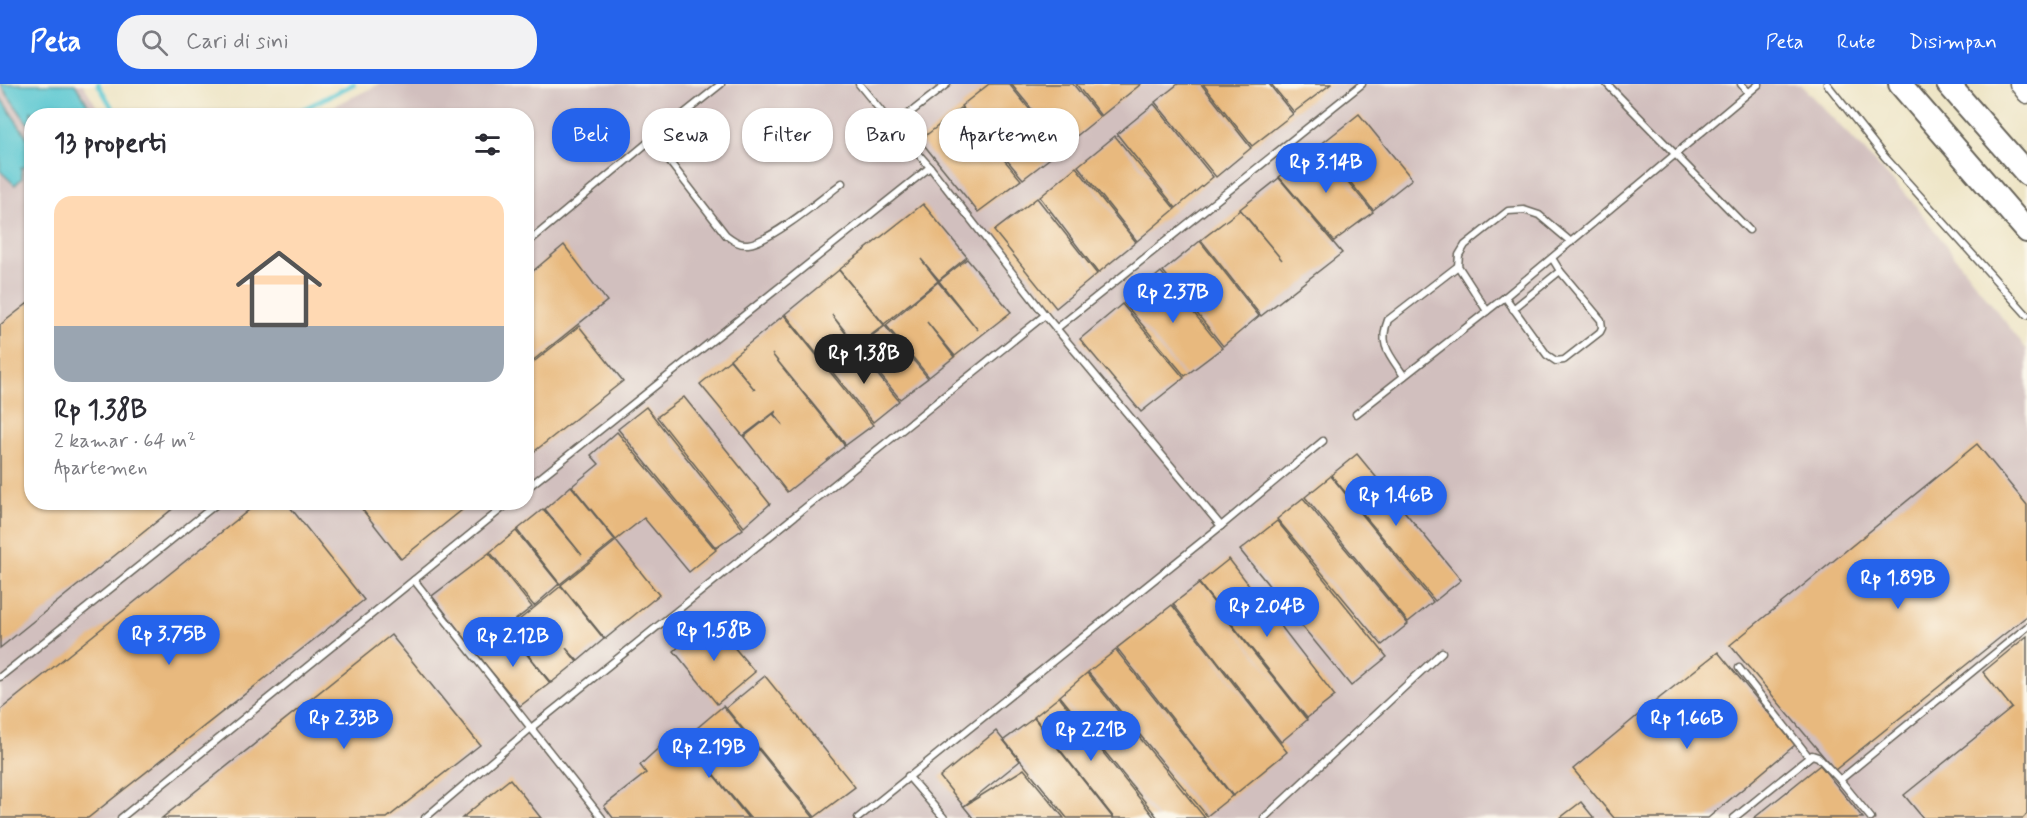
<!DOCTYPE html>
<html lang="id">
<head>
<meta charset="utf-8">
<style>
	body { margin:0; font-family:Mynerve,sans-serif; background:#f2f2f3; color:#2b2b33; height:100vh; display:flex; flex-direction:column; font-size:22px; white-space:nowrap }
	* { box-sizing:border-box; margin:0 }
	p { font-size:20px; color:#7c7c81 }
	.icon { flex:none; width:33px; height:33px; fill:none; stroke:currentColor; stroke-width:2; stroke-linecap:round; stroke-linejoin:round }
	.map { position:relative; flex:1; overflow:hidden }
	.side { position:absolute; left:24px; top:24px; width:510px; height:402px; display:flex; flex-direction:column; background:#fff; border-radius:24px; box-shadow:0 2px 4px #0004 }
	.side>* { flex:none }
	.guide { position:absolute; left:552px; top:24px; width:570px; height:54px; display:flex; gap:12px }
	.price { position:absolute; translate:-50% -51px; padding:0 14px; border-radius:21px; background:#2563eb; color:#fff; font-size:20px; line-height:39px; filter:drop-shadow(0 2px 3px #0008) }
	.price::after { content:''; position:absolute; left:50%; top:36px; width:18px; height:14px; margin-left:-9px; background:inherit; clip-path:polygon(0 0,100% 0,50% 100%) }
	.price.on { background:#222; color:#fff }
	ul { padding:0; list-style:none }
	li { display:grid; align-content:center; gap:12px; height:318px; padding:0 30px }
	li span { display:grid; place-items:center; height:186px; border-radius:18px; color:#555 }
	li>.icon { margin-inline-start:auto }
	span .icon { width:108px; height:108px; fill:#fffc; stroke-width:1 }
	li b { font-size:26px }
	h2 { display:flex; justify-content:space-between; align-items:center; height:72px; padding:0 30px; font-size:26px }
	.pill { padding:0 21px; border-radius:24px; background:#fff; box-shadow:0 2px 4px #0004; font-size:21px; line-height:54px }
	.pill.on { background:#2563eb; color:#fff }
	header { display:flex; align-items:center; gap:36px; box-sizing:border-box; height:84px; padding:0 30px; background:#2563eb; color:#fff }
	header strong { font-size:28px }
	nav { display:flex; gap:33px; margin-inline-start:auto; font-size:21px }
	.search { width:420px; height:54px; background:#f2f2f3; display:flex; align-items:center; gap:15px; box-sizing:border-box; padding:0 21px; border-radius:24px; color:#7c7c81; font-size:22px }
	.map>svg:first-child { display:block }
</style>
</head>
<body>
<header>
<strong>Peta</strong>
<div class="search"><svg class="icon" aria-label="search" viewBox="0 0 24 24"><circle cx="10" cy="10" r="6"/><path d="M15 15l6 6"/></svg>Cari di sini</div>
<nav><a>Peta</a><a>Rute</a><a>Disimpan</a></nav>
</header>
<div class="map">
<svg width="2027" height="734" viewBox="0 0 2027 734">
	<rect width="100%" height="100%" fill="#fbf7ec"/>
	<filter id="ink" filterUnits="userSpaceOnUse"><feTurbulence type="fractalNoise" baseFrequency=".0167" numOctaves="2"/><feDisplacementMap in="SourceGraphic" scale="12" xChannelSelector="R" yChannelSelector="G"/><feConvolveMatrix kernelMatrix="1 2 1 2 8 2 1 2 1" color-interpolation-filters="sRGB"/></filter>
	<filter id="wash" filterUnits="userSpaceOnUse"><feTurbulence type="fractalNoise" baseFrequency=".008" numOctaves="4" result="noise"/><feDisplacementMap in="SourceGraphic" scale="24" xChannelSelector="R" yChannelSelector="G"/><feGaussianBlur stdDeviation="1.35" result="paint"/><feColorMatrix in="noise" values="0 0 0 0 0 0 0 0 0 0 0 0 0 0 0 0 0 1.4 0 .05"/><feComposite in="paint" operator="in"/></filter>
	<g filter="url(#wash)">
		<rect width="100%" height="100%" fill="#eee5c6"/>
		<polygon fill="#d1bfbe" points="0,0 83,0 102,31 32,32 32,418 526,418 526,32 315,31 380,0 1800,0 1912,117 2027,266 2027,734 0,734"/>
		<g fill="#5ac7d1" stroke="#3b7276" stroke-width="1.5">
			<polygon points="0,0 75,0 92,27 86,31 37,32 31,27 31,44"/>
			<polygon points="0,13 31,59 31,84 21,83 22,94 15,101 0,87"/>
		</g>
		<g fill="none" stroke-linecap="round" stroke-linejoin="round">
			<g stroke="#5ac7d1" stroke-width="4.5">
				<polyline points="98,0 117,32"/>
				<polyline points="289,32 354,0"/>
			</g>
		</g>
		<g id="blocks">
			<g fill="#e8b97e">
				<polygon points="989,0 1009,0 1062,65 1023,95 961,22"/>
				<polygon points="1011,0 1073,0 1100,33 1063,63"/>
				<polygon points="1076,0 1141,0 1101,32"/>
				<polygon points="1178,0 1201,0 1251,64 1216,93 1155,18"/>
				<polygon points="1203,0 1269,0 1293,30 1252,62"/>
				<polygon points="1271,0 1331,0 1294,28"/>
				<polygon points="1154,20 1213,93 1176,124 1117,50"/>
				<polygon points="961,24 1021,96 978,128 920,56"/>
				<polygon points="1359,30 1412,95 1373,126 1320,61"/>
				<polygon points="1115,52 1175,125 1137,157 1078,82"/>
				<polygon points="1319,63 1373,128 1334,157 1279,93"/>
				<polygon points="1076,83 1136,158 1098,189 1040,113"/>
				<polygon points="1279,94 1342,169 1261,232 1201,156 1240,126 1282,176 1240,125"/>
				<polygon points="1037,114 1097,190 1056,224 994,147"/>
				<polygon points="923,120 967,173 939,196 921,175 938,197 884,240 839,186"/>
				<polygon points="1200,157 1259,232 1223,262 1163,187"/>
				<polygon points="564,161 607,217 526,282 526,193"/>
				<polygon points="967,175 1011,228 955,272 927,238 954,273 929,293 886,241 938,198 978,246 939,197"/>
				<polygon points="839,186 884,241 857,262 832,231 856,263 828,284 785,230"/>
				<polygon points="1161,188 1222,264 1185,292 1124,219"/>
				<polygon points="32,216 32,418 181,418 0,564 0,241"/>
				<polygon points="1122,220 1184,294 1141,328 1080,255"/>
				<polygon points="784,231 873,341 846,361 772,270 845,362 787,408 744,353 773,330 783,341 774,330 776,327 743,352 700,300 730,276 755,306 730,275"/>
				<polygon points="579,242 623,297 526,374 526,284"/>
				<polygon points="885,242 928,294 900,315 857,263"/>
				<polygon points="856,264 899,317 873,338 830,285"/>
				<polygon points="684,313 770,420 744,443 657,333"/>
				<polygon points="646,323 743,445 716,464 618,345"/>
				<polygon points="617,348 716,466 689,488 644,434 616,456 572,402 599,380 591,371"/>
				<polygon points="1977,360 2027,421 2027,532 1835,686 1730,561"/>
				<polygon points="1357,370 1461,496 1435,517 1331,391"/>
				<polygon points="1331,392 1433,518 1408,538 1305,413"/>
				<polygon points="571,402 615,456 560,500 517,446 543,425 582,471 545,425"/>
				<polygon points="1303,414 1408,540 1382,561 1277,435"/>
				<polygon points="259,418 286,418 364,516 88,734 0,734 0,626"/>
				<polygon points="360,418 472,418 401,475 358,420"/>
				<polygon points="1277,437 1387,573 1351,602 1240,466"/>
				<polygon points="516,447 559,500 534,522 490,468"/>
				<polygon points="616,457 659,511 605,555 561,501"/>
				<polygon points="489,469 532,523 475,567 432,512"/>
				<polygon points="1229,475 1335,612 1307,634 1199,499"/>
				<polygon points="1199,500 1307,636 1281,658 1173,520"/>
				<polygon points="561,502 604,555 578,577 566,564 577,578 551,599 508,545"/>
				<polygon points="1172,521 1287,668 1233,712 1117,564"/>
				<polygon points="710,535 755,588 717,620 674,567"/>
				<polygon points="507,546 550,599 520,622 476,569"/>
				<polygon points="391,551 480,661 387,734 162,734"/>
				<polygon points="2027,552 2027,730 2023,734 1923,734 1904,711 2012,624 1983,588"/>
				<polygon points="1116,566 1232,712 1207,732 1088,588"/>
				<polygon points="1718,568 1795,661 1708,734 1614,734 1573,685 1643,627"/>
				<polygon points="1087,589 1205,734 1158,734 1060,612"/>
				<polygon points="765,592 855,703 815,733 726,624"/>
				<polygon points="1059,613 1155,734 1114,734 1034,633"/>
				<polygon points="723,622 814,734 750,734 695,668 748,734 613,734 604,722 646,689 640,681 677,647 684,655"/>
				<polygon points="1034,634 1113,734 1067,734 1004,656"/>
				<polygon points="996,647 1020,677 964,722 1024,685 1064,734 973,734 940,693"/>
				<polygon points="1820,681 1863,734 1754,734 1784,710"/>
				<polygon points="510,695 541,734 462,734 480,719"/>
				<polygon points="1581,718 1594,734 1560,734"/>
			</g>
		</g>
	</g>
	<g filter="url(#ink)">
		<use href="#blocks" fill-opacity="0" stroke="#666258" stroke-width="1.5"/>
		<g fill="none" stroke-linecap="round" stroke-linejoin="round">
			<g stroke="#666258" stroke-width="9">
				<g id="service">
					<polyline points="859,0 893,42 930,83 1045,231 1221,442"/>
					<polyline points="1607,0 1749,146"/>
					<polyline points="1741,0 1748,8"/>
					<polyline points="1827,0 1884,72 2027,231"/>
					<polyline points="893,42 947,0"/>
					<path d="M652 55 726 151C733 156 739 161 748 160 770 158 823 114 842 99"/>
					<polyline points="526,160 652,55 721,0"/>
					<polyline points="1505,213 1547,271 1556,277 1564,276 1600,248 1602,244 1601,236 1560,187 1552,174"/>
					<polyline points="1513,225 1560,187"/>
					<polyline points="1487,227 1458,182 1459,171 1465,161 1508,127 1524,126 1539,131 1571,158"/>
					<polyline points="1056,245 1362,0"/>
					<path d="M1404 292C1390 271 1378 261 1388 236L1458 182"/>
					<polyline points="1356,330 1505,213 1759,0"/>
					<polyline points="526,405 930,83"/>
					<polyline points="414,496 602,734"/>
					<polyline points="1739,584 1809,673"/>
					<polyline points="0,593 219,418"/>
					<polyline points="908,692 944,734"/>
					<polyline points="1840,696 1871,734"/>
					<polyline points="121,734 510,418"/>
					<polyline points="425,734 531,644 1045,231"/>
					<polyline points="858,734 1221,442 1323,357"/>
					<polyline points="1264,734 1442,568"/>
					<polyline points="1734,734 1812,671 1818,673 1840,696 2027,543"/>
				</g>
			</g>
			<g stroke="#666258" stroke-width="21">
				<polyline id="secondary" points="2019,0 2027,10"/>
			</g>
			<g stroke="#666258" stroke-width="26">
				<g id="motorway">
					<polyline points="1900,0 2027,147"/>
					<polyline points="1948,0 2027,90"/>
				</g>
			</g>
			<use href="#service" stroke="#fff" stroke-width="6"/>
			<use href="#secondary" stroke="#fff" stroke-width="18"/>
			<use href="#motorway" stroke="#fff" stroke-width="22"/>
		</g>
	</g>
</svg>
<b class="price" style="left:1326px;top:110px">Rp 3.14B</b>
<b class="price" style="left:1173px;top:240px">Rp 2.37B</b>
<b class="price on" style="left:864px;top:301px">Rp 1.38B</b>
<b class="price" style="left:1396px;top:443px">Rp 1.46B</b>
<b class="price" style="left:1898px;top:526px">Rp 1.89B</b>
<b class="price" style="left:1267px;top:554px">Rp 2.04B</b>
<b class="price" style="left:714px;top:578px">Rp 1.58B</b>
<b class="price" style="left:169px;top:582px">Rp 3.75B</b>
<b class="price" style="left:513px;top:584px">Rp 2.12B</b>
<b class="price" style="left:344px;top:666px">Rp 2.33B</b>
<b class="price" style="left:1687px;top:666px">Rp 1.66B</b>
<b class="price" style="left:1091px;top:678px">Rp 2.21B</b>
<b class="price" style="left:709px;top:695px">Rp 2.19B</b>
<div class="guide">
<a class="pill on">Beli</a>
<a class="pill">Sewa</a>
<a class="pill">Filter</a>
<a class="pill">Baru</a>
<a class="pill">Apartemen</a>
</div>
<section class="side">
<h2>13 properti<svg class="icon" aria-label="filters" viewBox="0 0 24 24"><path d="M4 7h16M4 17h16"/><circle cx="9" cy="7" r="2"/><circle cx="15" cy="17" r="2"/></svg></h2>
<ul>
<li><span style="background:linear-gradient(#ffd9b3 70%,#9aa5b1 0)"><svg class="icon" aria-label="home" viewBox="0 0 24 24"><path d="M3 11l9-7 9 7M6 9v11h12V9"/></svg></span><div><b>Rp 1.38B</b><p>2 kamar · 64 m²</p><p>Apartemen</p></div></li>
</ul>
</section>
</div>
</body>
</html>
